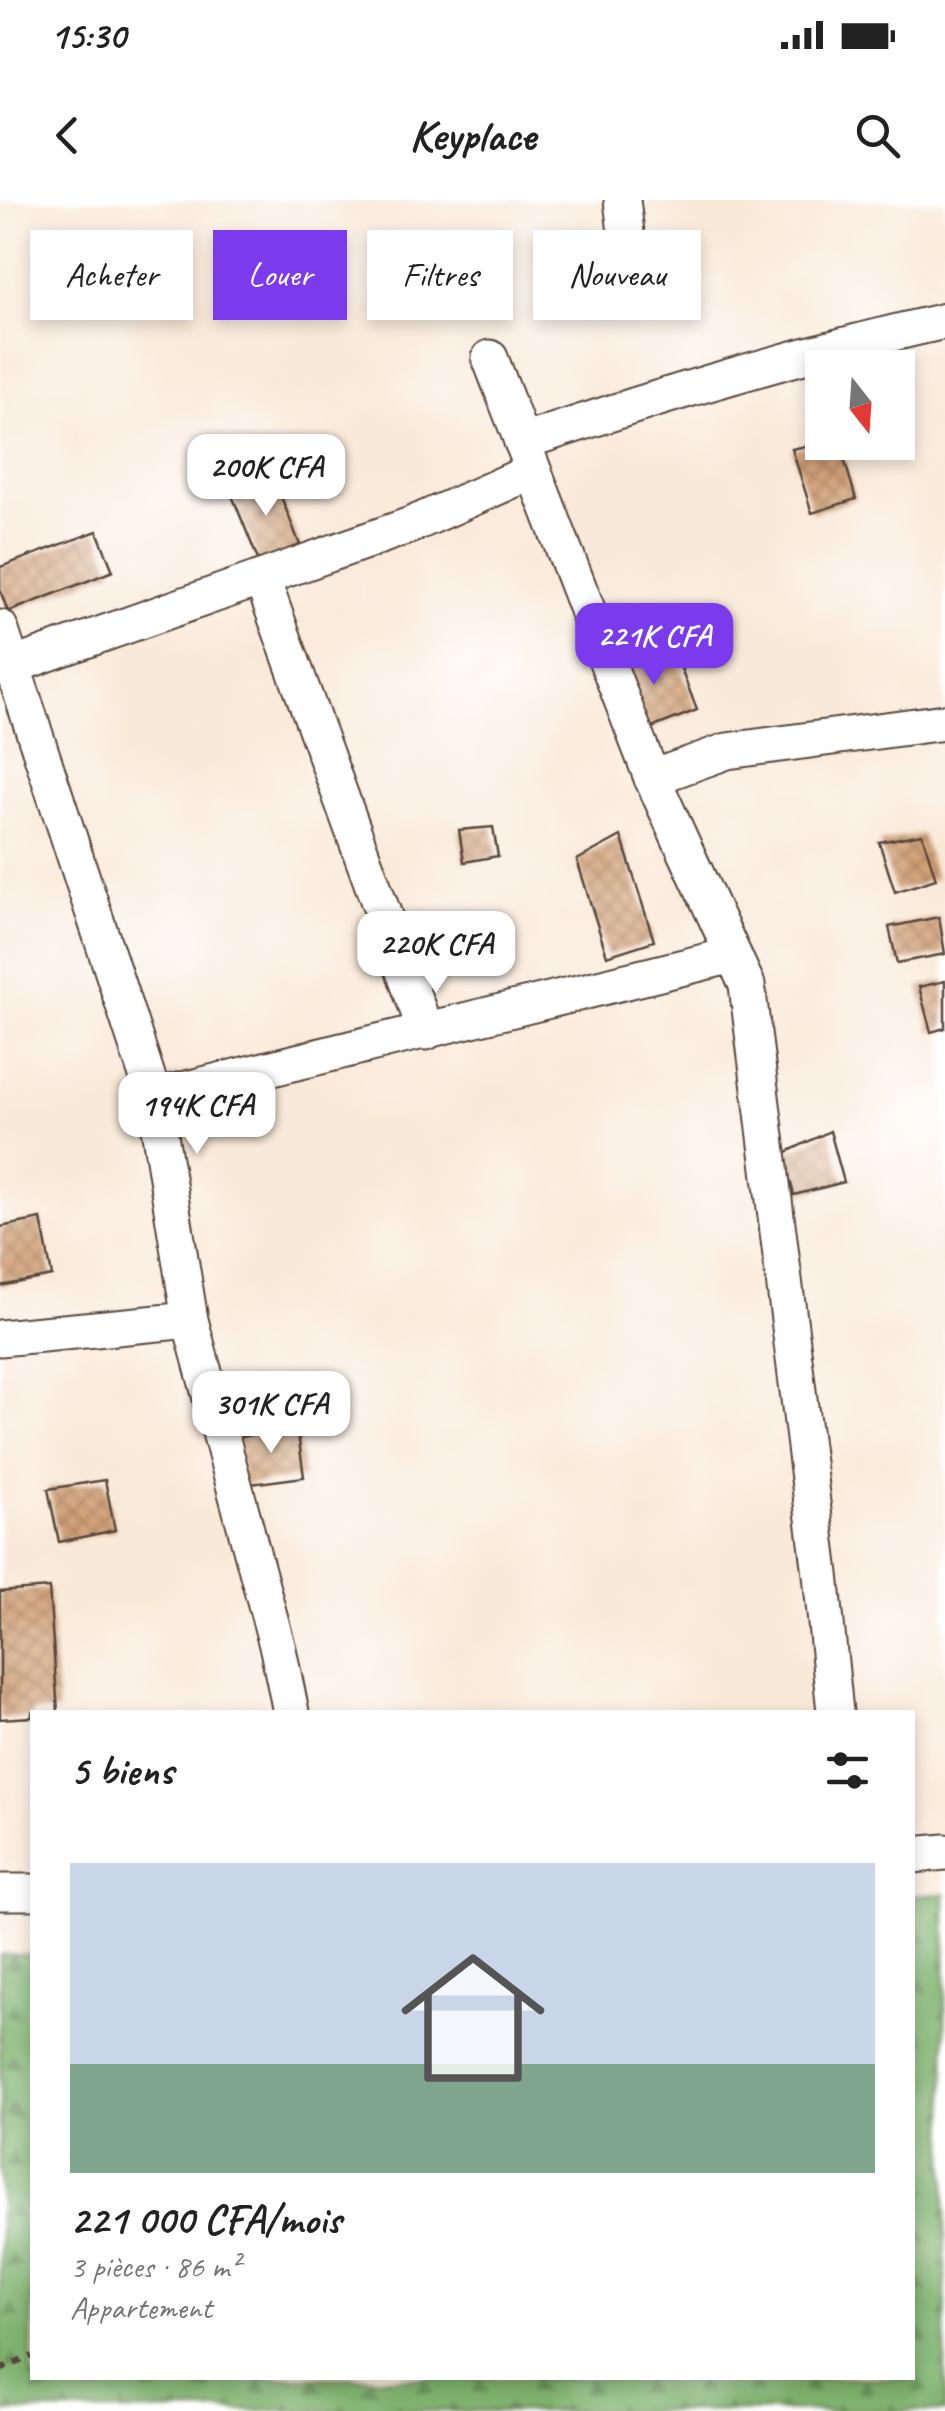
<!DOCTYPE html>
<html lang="fr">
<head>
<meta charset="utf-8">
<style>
	body { margin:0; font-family:Caveat,sans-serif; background:#f2f2f2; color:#222; height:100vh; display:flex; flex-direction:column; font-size:38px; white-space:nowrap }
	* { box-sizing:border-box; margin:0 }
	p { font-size:32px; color:#767676 }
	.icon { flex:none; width:55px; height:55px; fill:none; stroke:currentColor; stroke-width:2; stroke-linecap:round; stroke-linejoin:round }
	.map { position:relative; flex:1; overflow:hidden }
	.drawer { position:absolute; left:30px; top:1510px; width:885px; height:670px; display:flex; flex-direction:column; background:#fff; border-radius:0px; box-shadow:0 5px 15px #0003 }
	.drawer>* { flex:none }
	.hud { position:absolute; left:30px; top:30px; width:885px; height:90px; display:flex; gap:20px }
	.needle { width:65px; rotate:163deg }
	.buttons { position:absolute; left:805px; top:150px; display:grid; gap:20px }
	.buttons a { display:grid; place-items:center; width:110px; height:110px; border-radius:0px; background:#fff; box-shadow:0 5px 15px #0003; font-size:50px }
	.price { position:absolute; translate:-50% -85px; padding:0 22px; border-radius:20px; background:#fff; color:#222; font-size:32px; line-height:65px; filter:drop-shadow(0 2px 5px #0008) }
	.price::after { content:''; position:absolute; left:50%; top:60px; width:30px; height:22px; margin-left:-15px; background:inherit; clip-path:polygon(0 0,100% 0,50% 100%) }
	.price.active { background:#7c3aed; color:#fff }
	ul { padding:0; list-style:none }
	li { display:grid; align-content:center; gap:20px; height:530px; padding:0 40px }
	li span { display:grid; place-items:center; height:310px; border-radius:0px; color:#555 }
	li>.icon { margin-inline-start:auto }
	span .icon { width:180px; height:180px; fill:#fffc; stroke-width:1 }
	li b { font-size:42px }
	h2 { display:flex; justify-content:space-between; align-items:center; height:120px; padding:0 40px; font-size:42px }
	.pill { padding:0 35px; border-radius:0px; background:#fff; box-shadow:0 5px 15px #0003; font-size:35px; line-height:90px }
	.pill.active { background:#7c3aed; color:#fff }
	.status { display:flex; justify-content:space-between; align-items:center; height:70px; padding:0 50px; background:#fff; direction:ltr }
	.status svg { height:28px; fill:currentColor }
	header { display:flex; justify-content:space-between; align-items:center; height:130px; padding:0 40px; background:#fff; font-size:45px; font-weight:700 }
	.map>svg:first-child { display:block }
</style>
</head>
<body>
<div class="status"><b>15:30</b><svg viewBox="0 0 49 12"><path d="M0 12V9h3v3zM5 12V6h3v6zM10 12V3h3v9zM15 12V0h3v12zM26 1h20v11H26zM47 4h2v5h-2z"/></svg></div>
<header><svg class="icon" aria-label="back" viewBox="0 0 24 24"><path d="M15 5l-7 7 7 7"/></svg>Keyplace<svg class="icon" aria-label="search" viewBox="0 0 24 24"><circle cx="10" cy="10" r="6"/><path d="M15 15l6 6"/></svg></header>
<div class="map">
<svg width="945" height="2211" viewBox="0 0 945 2211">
	<defs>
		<pattern id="forest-firs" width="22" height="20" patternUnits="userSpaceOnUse" patternTransform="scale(2.5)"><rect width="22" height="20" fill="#7fb26e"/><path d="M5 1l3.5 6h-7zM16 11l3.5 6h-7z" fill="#69915a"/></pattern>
		<pattern id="building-cross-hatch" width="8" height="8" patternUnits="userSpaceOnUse" patternTransform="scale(2.5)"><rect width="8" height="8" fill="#d2a278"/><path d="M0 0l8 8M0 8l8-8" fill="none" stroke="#ac8462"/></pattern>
	</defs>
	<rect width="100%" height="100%" fill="#fff"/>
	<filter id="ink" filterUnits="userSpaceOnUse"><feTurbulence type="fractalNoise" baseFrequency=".01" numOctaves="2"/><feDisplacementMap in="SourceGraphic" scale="20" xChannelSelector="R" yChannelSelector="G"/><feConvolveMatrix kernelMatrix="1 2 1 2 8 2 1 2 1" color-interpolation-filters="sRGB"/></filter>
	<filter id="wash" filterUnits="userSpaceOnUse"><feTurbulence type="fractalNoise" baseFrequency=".0048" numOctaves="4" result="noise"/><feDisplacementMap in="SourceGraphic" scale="40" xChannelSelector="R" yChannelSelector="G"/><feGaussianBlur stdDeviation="2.25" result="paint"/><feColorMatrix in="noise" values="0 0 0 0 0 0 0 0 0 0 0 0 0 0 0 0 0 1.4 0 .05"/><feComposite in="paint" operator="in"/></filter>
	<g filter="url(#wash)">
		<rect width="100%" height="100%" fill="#f9e9d8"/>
		<polygon fill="url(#forest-firs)" stroke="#5d6e46" stroke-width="2.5" points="945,1694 945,2211 0,2211 0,1755 32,1754 32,2178 912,2178 913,1696"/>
		<g id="blocks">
			<g fill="url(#building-cross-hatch)">
				<polygon points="824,242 839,242 856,299 812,313 792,249"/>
				<polygon points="271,271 302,350 261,367 229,288"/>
				<polygon points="97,331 113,371 8,412 0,390 0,367"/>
				<polygon points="671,442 697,510 636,534 610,466"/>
				<polygon points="493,627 498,656 464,662 459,630"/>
				<polygon points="922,634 936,679 895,692 879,642"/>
				<polygon points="621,636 654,741 607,756 577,660"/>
				<polygon points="939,717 945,754 897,763 889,727"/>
				<polygon points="945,781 945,828 931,832 919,787"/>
				<polygon points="830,931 844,982 794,995 783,954"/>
				<polygon points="41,1019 52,1076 0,1086 0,1027"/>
				<polygon points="297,1226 304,1277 243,1285 237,1238"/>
				<polygon points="105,1280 115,1330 59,1342 48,1289"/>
				<polygon points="49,1388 58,1512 32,1512 32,1517 0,1519 0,1392"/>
			</g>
		</g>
	</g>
	<g filter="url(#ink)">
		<use href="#blocks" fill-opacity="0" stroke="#58473a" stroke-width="2.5"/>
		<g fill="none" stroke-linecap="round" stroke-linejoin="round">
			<g stroke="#58473a" stroke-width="39">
				<g id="minor">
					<polyline points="622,0 631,73"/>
					<polyline points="490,158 652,578 747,785 821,1374 835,1512"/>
					<path d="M522 242C661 196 801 153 945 121"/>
					<polyline points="262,379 426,832"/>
					<polyline points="0,428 154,897 190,1120 278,1449 291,1512"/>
					<polyline points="12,466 411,325 533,271"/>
					<polyline points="652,578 727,551 945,522"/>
					<polyline points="154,897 733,755"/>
					<polyline points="0,1138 190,1120"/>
					<polyline points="912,1655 945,1652"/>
					<polyline points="0,1692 32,1692"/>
				</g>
			</g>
			<polyline stroke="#58473a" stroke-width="6" stroke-dasharray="8 8" stroke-linecap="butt" points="0,2170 32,2156"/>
			<use href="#minor" stroke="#fff" stroke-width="35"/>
		</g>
	</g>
</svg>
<div class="buttons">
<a><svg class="needle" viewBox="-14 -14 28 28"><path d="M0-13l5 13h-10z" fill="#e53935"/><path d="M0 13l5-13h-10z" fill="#767676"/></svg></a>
</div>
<b class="price" style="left:266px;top:319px">200K CFA</b>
<b class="price active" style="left:654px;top:488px">221K CFA</b>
<b class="price" style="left:436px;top:796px">220K CFA</b>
<b class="price" style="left:197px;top:957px">194K CFA</b>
<b class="price" style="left:271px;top:1256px">301K CFA</b>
<div class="hud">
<a class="pill">Acheter</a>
<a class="pill active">Louer</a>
<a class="pill">Filtres</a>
<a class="pill">Nouveau</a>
</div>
<section class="drawer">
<h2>5 biens<svg class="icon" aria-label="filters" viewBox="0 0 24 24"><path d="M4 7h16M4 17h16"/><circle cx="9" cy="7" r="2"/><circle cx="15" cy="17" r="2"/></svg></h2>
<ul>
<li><span style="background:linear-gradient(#c9d6e8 65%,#7fa58c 0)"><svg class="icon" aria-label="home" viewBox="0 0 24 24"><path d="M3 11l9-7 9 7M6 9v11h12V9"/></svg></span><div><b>221 000 CFA/mois</b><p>3 pièces · 86 m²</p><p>Appartement</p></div></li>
</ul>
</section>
</div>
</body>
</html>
